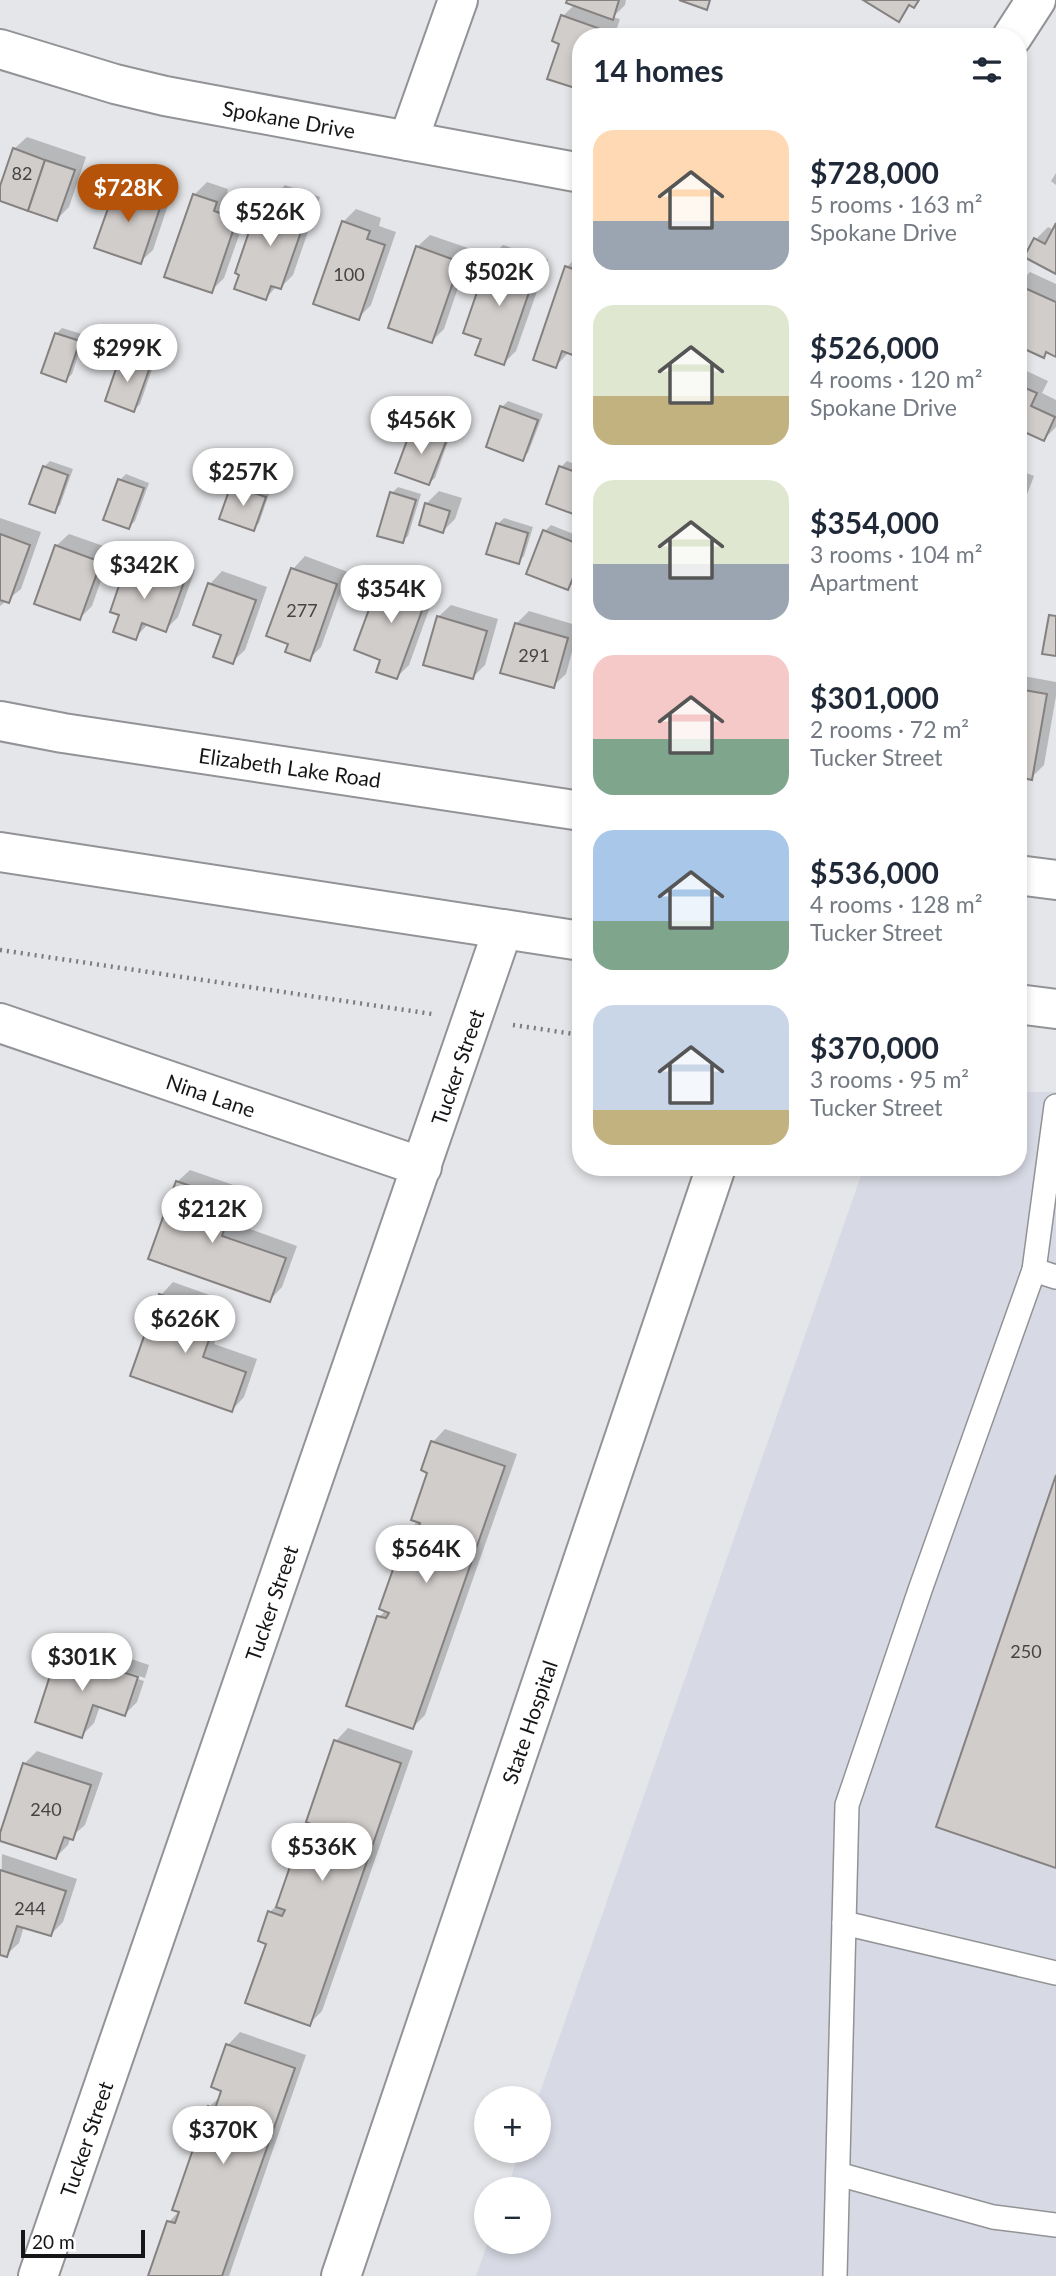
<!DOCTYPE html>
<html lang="en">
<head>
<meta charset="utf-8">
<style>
	body { margin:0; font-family:Lato,sans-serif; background:#f6f6f7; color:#1f2937; height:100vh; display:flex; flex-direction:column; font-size:26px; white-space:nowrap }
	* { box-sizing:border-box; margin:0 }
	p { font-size:23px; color:#747a83 }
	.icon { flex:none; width:38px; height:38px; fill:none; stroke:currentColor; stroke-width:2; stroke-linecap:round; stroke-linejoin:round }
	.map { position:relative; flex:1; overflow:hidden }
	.panel { position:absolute; left:572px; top:28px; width:455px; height:1148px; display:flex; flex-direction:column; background:#fff; border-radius:28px; box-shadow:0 4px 10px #0003 }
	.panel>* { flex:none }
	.buttons { position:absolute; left:474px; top:2086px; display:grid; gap:14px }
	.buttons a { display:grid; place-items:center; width:77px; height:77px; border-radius:50%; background:#fff; box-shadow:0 4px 10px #0003; font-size:35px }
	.scale { position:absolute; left:21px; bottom:18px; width:124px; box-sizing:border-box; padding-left:7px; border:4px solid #161618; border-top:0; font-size:19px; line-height:24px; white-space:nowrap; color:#161618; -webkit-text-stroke:5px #fff; paint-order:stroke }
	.price { position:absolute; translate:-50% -60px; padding:0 16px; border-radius:24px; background:#fff; color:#222; font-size:23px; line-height:46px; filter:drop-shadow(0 2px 4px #0008) }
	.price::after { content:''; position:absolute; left:50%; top:42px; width:21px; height:16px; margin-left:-10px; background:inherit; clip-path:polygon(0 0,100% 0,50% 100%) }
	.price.current { background:#b45309; color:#fff }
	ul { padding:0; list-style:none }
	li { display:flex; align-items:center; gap:21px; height:175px; padding:0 21px }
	li span { display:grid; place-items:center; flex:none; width:196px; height:140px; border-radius:21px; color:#555 }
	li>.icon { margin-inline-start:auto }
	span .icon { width:84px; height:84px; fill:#fffc; stroke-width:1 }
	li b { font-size:30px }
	h2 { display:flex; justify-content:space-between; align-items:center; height:84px; padding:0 21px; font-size:30px }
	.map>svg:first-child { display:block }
</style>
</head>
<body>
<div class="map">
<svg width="1056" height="2276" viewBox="0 0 1056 2276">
	<rect width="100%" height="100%" fill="#e5e6e9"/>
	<polygon fill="#d7d9e4" points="1019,1092 1056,1092 1056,2276 476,2276 488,2242 539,2242 539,2189 507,2189 520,2151 539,2151 538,2098 864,1167 1018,1167"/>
	<g fill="#0003">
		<polygon points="569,0 626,0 625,5 613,17 620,19 614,37 581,37 581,88 562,43 563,16 574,5"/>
		<polygon points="27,137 86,157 69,207 57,219 0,199 0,191 14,149"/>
		<polygon points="131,172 163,183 160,192 171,196 153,250 140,262 118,184"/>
		<polygon points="1056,173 1056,185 1051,181"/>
		<polygon points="207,182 228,189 226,198 249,207 224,278 211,291 194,195"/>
		<polygon points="285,185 320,197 293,275 281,287 277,286 266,298 255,218 270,206 273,197"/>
		<polygon points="356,209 381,218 379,226 396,232 371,305 358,318 343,222"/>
		<polygon points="1048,227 1054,230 1056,227 1056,272 1036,239"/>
		<polygon points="430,235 471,249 444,329 432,341 417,247"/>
		<polygon points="503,245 548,260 516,351 504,363 483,338 465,332 491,257"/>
		<polygon points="579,255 581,255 581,356 569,352 556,366 567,267"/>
		<polygon points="1030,272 1056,284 1056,355 1048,351 1044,356 1020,345 1018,346 1018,284"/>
		<polygon points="62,328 85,335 72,374 66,380 56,334"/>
		<polygon points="128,352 155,361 140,404 134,410 122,358"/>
		<polygon points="1018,367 1048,381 1042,393 1056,400 1056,427 1044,439 1022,429 1018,432"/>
		<polygon points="508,401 543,414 528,453 522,458 502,407"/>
		<polygon points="419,422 451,433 435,478 429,483 413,428"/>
		<polygon points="50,461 73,469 60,505 54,511 44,467"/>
		<polygon points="567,461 581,467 581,507 575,513 561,467"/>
		<polygon points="1018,470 1034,476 1018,518"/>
		<polygon points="126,474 149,483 135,521 129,527 120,480"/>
		<polygon points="238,480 270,491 259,523 253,529 233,486"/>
		<polygon points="398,487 421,494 408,536 402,541 392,493"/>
		<polygon points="439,491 462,498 455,519 443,531 426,504"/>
		<polygon points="0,518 41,532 21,589 0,606"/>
		<polygon points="504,518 533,527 524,556 518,562 498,524"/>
		<polygon points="551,525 581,537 581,564 574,582 568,588 545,531"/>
		<polygon points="69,534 112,549 92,606 80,618 56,546"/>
		<polygon points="141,551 195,570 178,617 165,630 148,624 135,638 122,614 129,563"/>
		<polygon points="305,556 348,572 321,647 309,659 290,643 293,569"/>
		<polygon points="395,566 439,582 409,665 397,677 382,659 382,578"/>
		<polygon points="222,571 267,587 245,650 232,662 210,584"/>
		<polygon points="451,605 498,619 485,665 473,677 438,617"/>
		<polygon points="529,611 579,626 566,674 553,686 516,624"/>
		<polygon points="1018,675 1056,682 1056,696 1044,765 1031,778 1018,775"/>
		<polygon points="190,1170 245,1189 233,1223 297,1246 282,1287 270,1300 177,1182"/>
		<polygon points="173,1282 229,1302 214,1344 257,1359 244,1397 232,1410 161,1295"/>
		<polygon points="445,1429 517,1454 425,1715 413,1727 379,1617 386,1610 408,1531 418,1521 430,1472 433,1442"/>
		<polygon points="72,1639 149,1665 145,1678 64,1651 64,1655 144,1681 137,1702 125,1714 100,1706 94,1723 81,1736 59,1652"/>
		<polygon points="348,1728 413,1751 322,2011 309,2024 268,1943 270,1912 279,1903 305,1830 312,1822 336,1741"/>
		<polygon points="37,1751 103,1773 85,1825 71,1837 68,1845 56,1857 0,1839 24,1764"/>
		<polygon points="2,1854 77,1879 63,1922 50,1935 24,1926 19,1943 6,1955 0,1953"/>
		<polygon points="240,2032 306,2055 229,2276 149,2276 169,2222 180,2210 209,2107 222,2095 228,2045"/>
	</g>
	<g fill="#d1cdcb" stroke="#858180" stroke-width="2">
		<polygon points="567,0 619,0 613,20 566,3"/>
		<polygon points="679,0 710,0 707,10"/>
		<polygon points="863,0 919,0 914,8 909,5 899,22"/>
		<polygon points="561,15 609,32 607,37 581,37 581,90 547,79 559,44 552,41"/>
		<polygon points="13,148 45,160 28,211 0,201 0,186"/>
		<polygon points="45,160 75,170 57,221 28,211"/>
		<polygon points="117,183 151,195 148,204 160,208 141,264 94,248"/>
		<polygon points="193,194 217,202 214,211 237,219 212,293 164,277"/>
		<polygon points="271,196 309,209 281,289 271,286 266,300 234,289 239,275 235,273 254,217 263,221"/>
		<polygon points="342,221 370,231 367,239 385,245 359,320 313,304"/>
		<polygon points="1056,223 1056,274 1024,257 1034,238 1045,244"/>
		<polygon points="416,246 460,262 432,343 388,328"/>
		<polygon points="489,257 536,272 504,365 475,355 481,339 463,333"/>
		<polygon points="565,266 581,272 581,358 562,351 556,368 533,360"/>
		<polygon points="1018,285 1056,302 1056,357 1046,352 1044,358 1018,346"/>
		<polygon points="55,333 80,341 66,382 41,373"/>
		<polygon points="120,357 150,367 134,412 105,401"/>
		<polygon points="1018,385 1037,393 1031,406 1055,417 1044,441 1020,430 1018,432"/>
		<polygon points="500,406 538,420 523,461 486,447"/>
		<polygon points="412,427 447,439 429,485 395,473"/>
		<polygon points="43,466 68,475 55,513 29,504"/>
		<polygon points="559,466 581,474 581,501 576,515 546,504"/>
		<polygon points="118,479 144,488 129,529 103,520"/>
		<polygon points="231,485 266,497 254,531 219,519"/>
		<polygon points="390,492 416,500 403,543 377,536"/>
		<polygon points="425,503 450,511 443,533 419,525"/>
		<polygon points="496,523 528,533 519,564 486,554"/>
		<polygon points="543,530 581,545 581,559 568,590 526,574"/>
		<polygon points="0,534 30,545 9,603 0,600"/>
		<polygon points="55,545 101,562 80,620 34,604"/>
		<polygon points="127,562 184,582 166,632 142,623 136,640 113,632 119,615 110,612"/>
		<polygon points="291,568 337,584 310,661 285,652 288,644 266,636"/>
		<polygon points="381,577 428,594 397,679 376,672 380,660 354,650"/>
		<polygon points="208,583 256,600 233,664 213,657 221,635 193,625"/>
		<polygon points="1049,615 1056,616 1056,656 1042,654"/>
		<polygon points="437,616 487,631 473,679 423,665"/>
		<polygon points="515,623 568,638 554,688 500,673"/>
		<polygon points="581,673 581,698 574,696"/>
		<polygon points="1018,689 1047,694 1032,780 1018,777"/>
		<polygon points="176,1181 234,1201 222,1236 286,1258 270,1302 148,1259"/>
		<polygon points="159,1294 218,1314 203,1357 246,1372 232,1412 130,1376"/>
		<polygon points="431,1441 505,1466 413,1729 346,1706 377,1616 386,1618 389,1613 379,1609 407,1530 416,1534 420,1523 411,1520 427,1473 421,1470"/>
		<polygon points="1056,1475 1056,1868 936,1827"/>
		<polygon points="58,1651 138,1677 125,1716 93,1705 82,1738 35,1722"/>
		<polygon points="334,1740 401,1763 310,2026 245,2003 266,1944 258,1941 268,1911 282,1916 285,1910 276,1907 303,1829 312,1832 314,1825 306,1822"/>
		<polygon points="23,1763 91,1785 73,1840 64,1837 56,1859 0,1841 0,1833"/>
		<polygon points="0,1870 66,1891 51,1936 17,1926 7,1957 0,1955"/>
		<polygon points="226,2044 295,2068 222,2276 148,2276 167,2221 175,2223 179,2212 172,2210 208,2106 215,2109 221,2091 211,2087"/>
	</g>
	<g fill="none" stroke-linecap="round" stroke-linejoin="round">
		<g stroke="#929396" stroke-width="26">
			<g id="lane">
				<polyline points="1034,1270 1056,1277"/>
				<polyline points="844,1923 1056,1973"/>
				<polyline points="838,2174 993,2217 1056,2225"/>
				<polyline points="835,2276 847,1805 920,1590 1034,1270 1056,1106"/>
			</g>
		</g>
		<g stroke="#929396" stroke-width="42">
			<g id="street">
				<polyline points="1012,37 1036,0"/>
				<polyline points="0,49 115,84 165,96 581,173"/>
				<polyline points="408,141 458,0"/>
				<polyline points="0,721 63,733 581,811"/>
				<polyline points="1018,875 1056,880"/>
				<polyline points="0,1023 422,1167"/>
				<polyline points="38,2276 503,929"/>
				<polyline points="341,2276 716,1167"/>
			</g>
		</g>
		<g stroke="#929396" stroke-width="42">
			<g id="secondary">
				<polyline points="0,852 581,941"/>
				<polyline points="1018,1004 1056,1009"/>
			</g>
		</g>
		<g stroke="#7a7b7d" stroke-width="4.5" stroke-dasharray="2 5" stroke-linecap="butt">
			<polyline points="0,950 432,1014"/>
			<polyline points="513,1025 581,1035"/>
		</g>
		<use href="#lane" stroke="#fff" stroke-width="23"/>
		<use href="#street" stroke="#fff" stroke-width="38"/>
		<use href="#secondary" stroke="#fff" stroke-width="38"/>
	</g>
	<g text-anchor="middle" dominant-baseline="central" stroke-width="6" stroke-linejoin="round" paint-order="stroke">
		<g font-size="18" fill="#454445">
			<text x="22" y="173">82</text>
			<text x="349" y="274">100</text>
			<text x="302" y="610">277</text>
			<text x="534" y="655">291</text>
			<text x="1026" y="1651">250</text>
			<text x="46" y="1809">240</text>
			<text x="30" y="1908">244</text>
		</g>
		<g font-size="21" fill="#161618" stroke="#fff">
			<text transform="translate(289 119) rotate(10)">Spokane Drive</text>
			<text transform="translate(290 767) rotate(8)">Elizabeth Lake Road</text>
			<text transform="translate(457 1067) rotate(-71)">Tucker Street</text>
			<text transform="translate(211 1095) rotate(19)">Nina Lane</text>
			<text transform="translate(271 1603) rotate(-71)">Tucker Street</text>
			<text transform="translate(529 1722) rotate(-71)">State Hospital</text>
			<text transform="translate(86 2139) rotate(-71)">Tucker Street</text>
		</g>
	</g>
</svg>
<div class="buttons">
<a>+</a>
<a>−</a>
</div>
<div class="scale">20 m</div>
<b class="price current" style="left:128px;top:224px">$728K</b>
<b class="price" style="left:270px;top:248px">$526K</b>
<b class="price" style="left:499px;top:308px">$502K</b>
<b class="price" style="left:127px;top:384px">$299K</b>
<b class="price" style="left:421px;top:456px">$456K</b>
<b class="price" style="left:243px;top:508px">$257K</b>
<b class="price" style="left:144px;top:601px">$342K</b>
<b class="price" style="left:391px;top:625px">$354K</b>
<b class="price" style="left:212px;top:1245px">$212K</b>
<b class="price" style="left:185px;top:1355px">$626K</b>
<b class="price" style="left:426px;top:1585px">$564K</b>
<b class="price" style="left:82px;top:1693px">$301K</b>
<b class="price" style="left:322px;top:1883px">$536K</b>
<b class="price" style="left:223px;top:2166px">$370K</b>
<section class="panel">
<h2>14 homes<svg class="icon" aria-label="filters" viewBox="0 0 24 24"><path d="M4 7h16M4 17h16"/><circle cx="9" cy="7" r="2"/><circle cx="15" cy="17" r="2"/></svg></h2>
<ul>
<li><span style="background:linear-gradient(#ffd9b3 65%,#9aa5b1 0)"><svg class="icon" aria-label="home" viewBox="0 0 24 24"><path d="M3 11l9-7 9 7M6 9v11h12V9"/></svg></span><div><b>$728,000</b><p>5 rooms · 163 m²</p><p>Spokane Drive</p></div></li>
<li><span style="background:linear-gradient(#dfe7d0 65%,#c2b280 0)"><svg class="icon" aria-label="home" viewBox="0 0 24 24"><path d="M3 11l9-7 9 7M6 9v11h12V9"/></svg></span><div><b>$526,000</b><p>4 rooms · 120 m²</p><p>Spokane Drive</p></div></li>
<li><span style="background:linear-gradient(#dfe7d0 60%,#9aa5b1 0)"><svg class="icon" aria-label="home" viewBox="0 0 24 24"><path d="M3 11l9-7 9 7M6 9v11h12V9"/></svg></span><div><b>$354,000</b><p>3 rooms · 104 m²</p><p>Apartment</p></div></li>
<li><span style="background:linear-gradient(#f6c9c9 60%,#7fa58c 0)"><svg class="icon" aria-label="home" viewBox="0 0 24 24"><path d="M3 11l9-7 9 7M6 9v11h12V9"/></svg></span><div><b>$301,000</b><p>2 rooms · 72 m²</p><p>Tucker Street</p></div></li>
<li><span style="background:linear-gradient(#a9c7e8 65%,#7fa58c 0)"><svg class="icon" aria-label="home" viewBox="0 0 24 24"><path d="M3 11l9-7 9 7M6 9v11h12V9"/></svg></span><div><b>$536,000</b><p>4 rooms · 128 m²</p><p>Tucker Street</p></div></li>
<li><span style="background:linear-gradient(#c9d6e8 75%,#c2b280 0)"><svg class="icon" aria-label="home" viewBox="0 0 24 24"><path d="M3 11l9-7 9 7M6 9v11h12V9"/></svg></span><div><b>$370,000</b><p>3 rooms · 95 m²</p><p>Tucker Street</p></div></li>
</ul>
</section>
</div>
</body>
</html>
